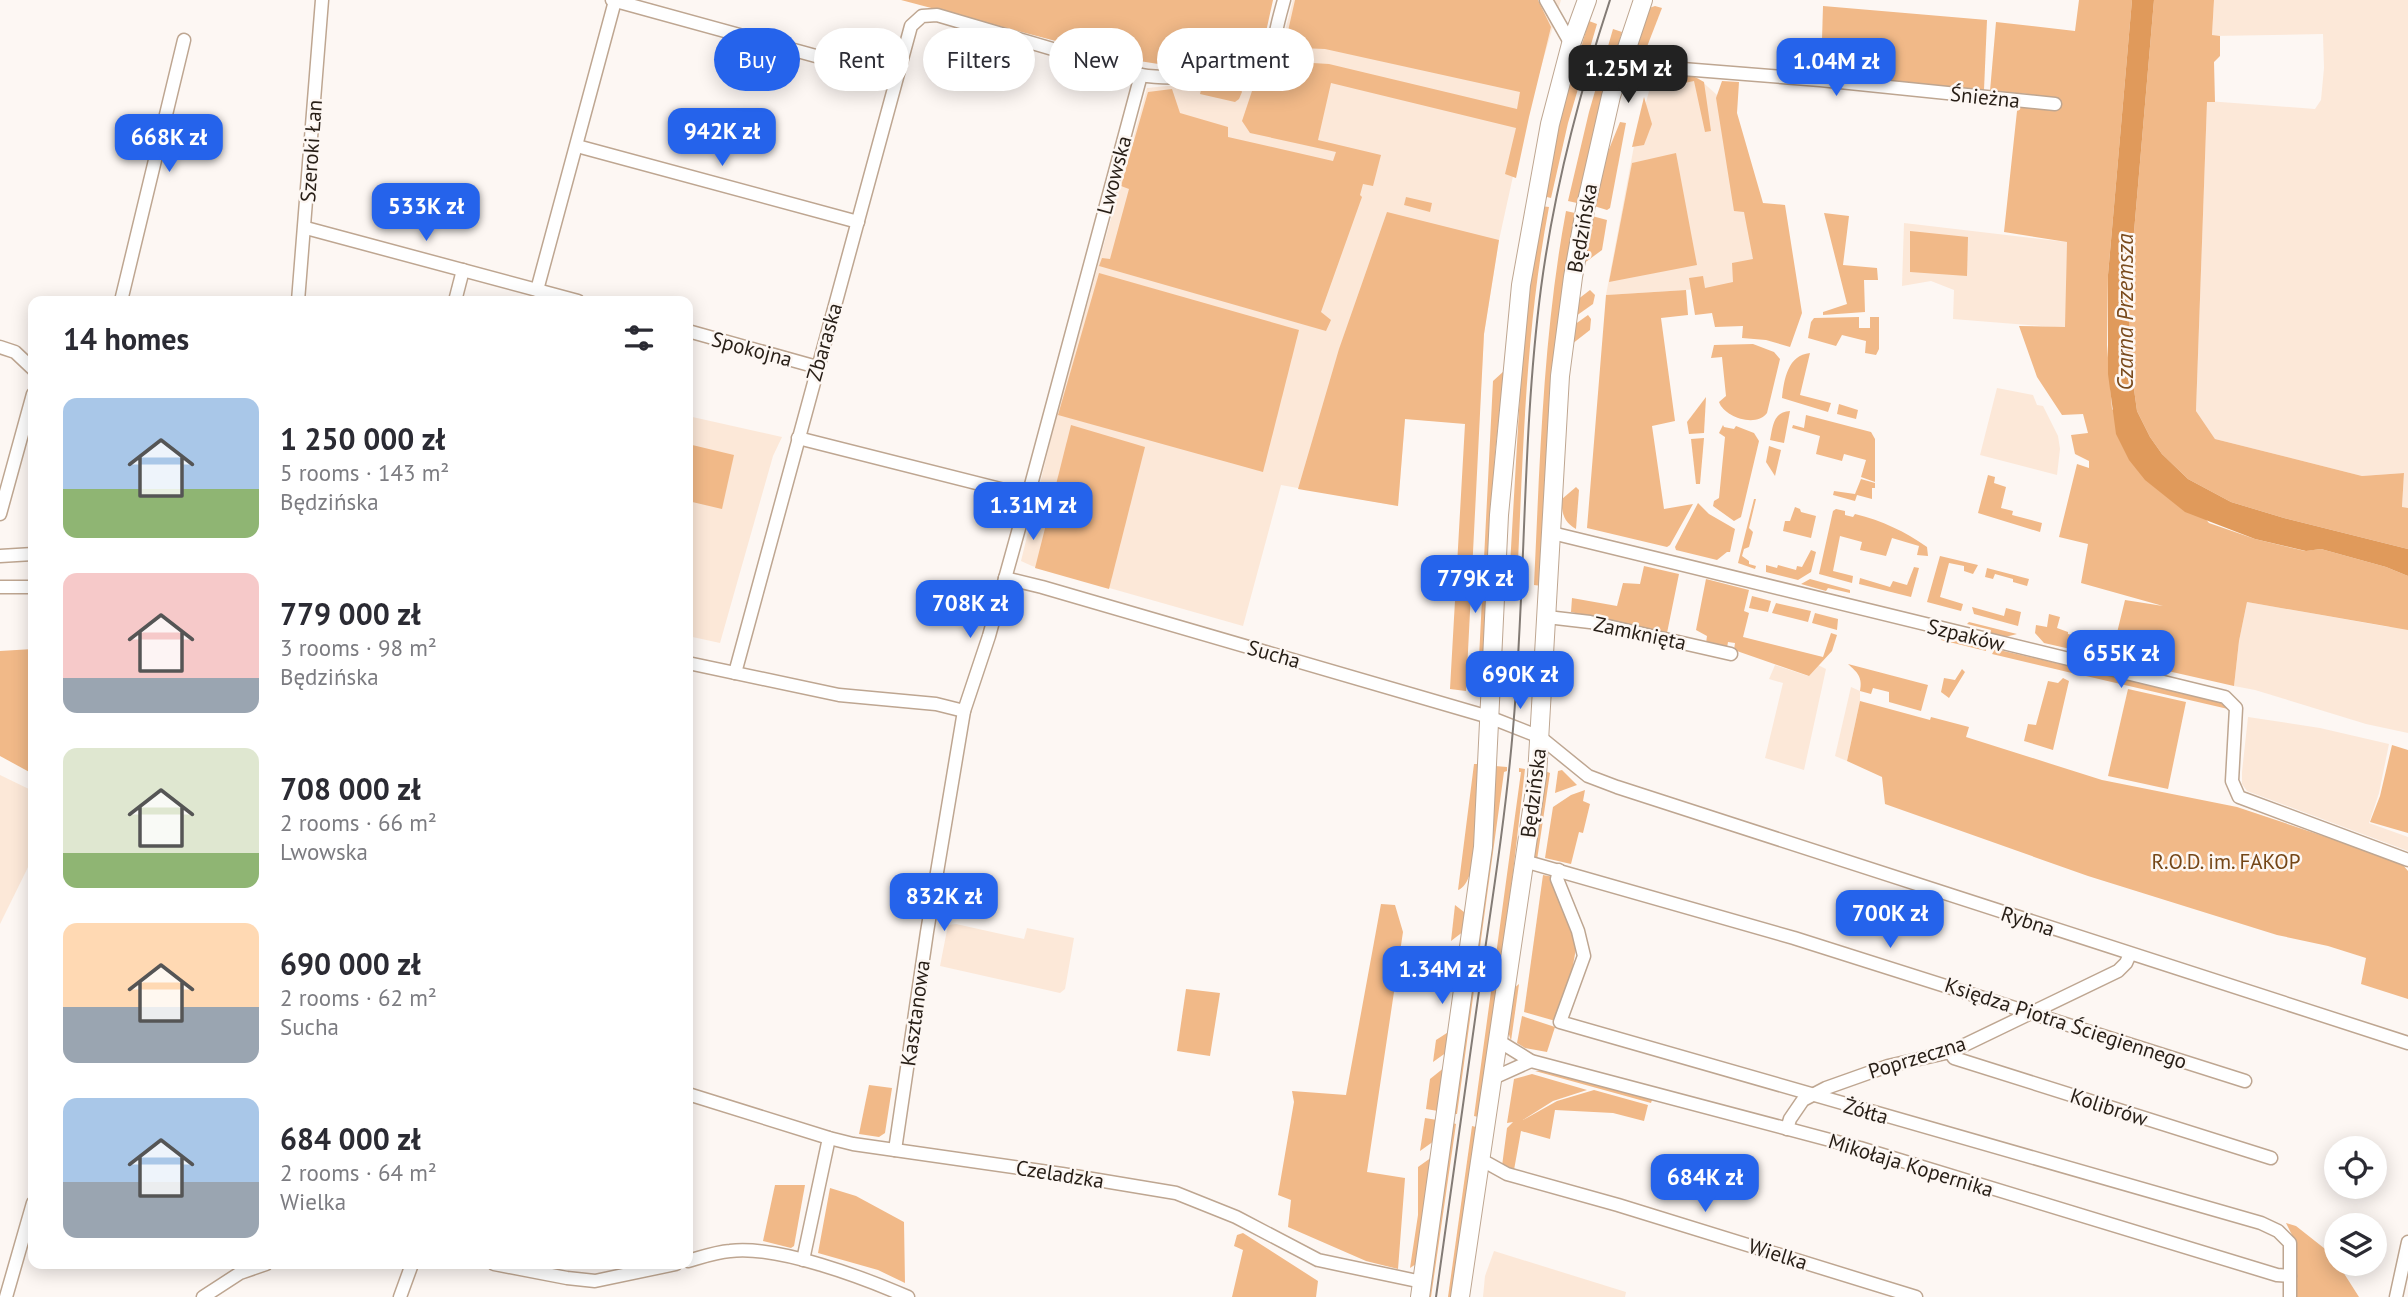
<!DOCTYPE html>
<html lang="en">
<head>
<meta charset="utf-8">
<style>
	body { margin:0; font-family:"PT Sans",sans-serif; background:#f2f2f3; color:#2b2b33; height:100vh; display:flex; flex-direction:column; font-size:26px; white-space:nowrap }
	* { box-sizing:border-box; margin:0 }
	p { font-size:23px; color:#7c7c81 }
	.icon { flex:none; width:38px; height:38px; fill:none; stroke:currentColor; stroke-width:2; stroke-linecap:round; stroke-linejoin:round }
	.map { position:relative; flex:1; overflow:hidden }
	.side { position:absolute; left:28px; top:296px; width:665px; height:973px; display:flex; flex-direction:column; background:#fff; border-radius:14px; box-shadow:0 4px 18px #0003 }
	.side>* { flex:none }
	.guide { position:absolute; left:714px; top:28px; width:665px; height:63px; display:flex; gap:14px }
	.buttons { position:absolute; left:2324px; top:1136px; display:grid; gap:14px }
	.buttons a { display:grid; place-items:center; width:63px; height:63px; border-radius:50%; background:#fff; box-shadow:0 4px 18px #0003; font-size:35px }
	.price { position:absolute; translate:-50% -60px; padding:0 16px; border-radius:14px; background:#2563eb; color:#fff; font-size:23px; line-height:46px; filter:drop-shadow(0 2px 4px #0008) }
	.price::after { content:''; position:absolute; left:50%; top:42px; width:21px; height:16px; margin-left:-10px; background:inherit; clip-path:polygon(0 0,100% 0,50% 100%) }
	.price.on { background:#222; color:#fff }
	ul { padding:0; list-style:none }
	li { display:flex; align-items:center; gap:21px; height:175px; padding:0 35px }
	li span { display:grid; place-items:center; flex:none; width:196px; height:140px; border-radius:14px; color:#555 }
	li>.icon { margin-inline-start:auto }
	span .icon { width:84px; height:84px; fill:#fffc; stroke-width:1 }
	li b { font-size:30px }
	h2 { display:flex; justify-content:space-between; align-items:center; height:84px; padding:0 35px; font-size:30px }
	.pill { padding:0 24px; border-radius:32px; background:#fff; box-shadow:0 4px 18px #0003; font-size:24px; line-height:63px }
	.pill.on { background:#2563eb; color:#fff }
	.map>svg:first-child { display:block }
</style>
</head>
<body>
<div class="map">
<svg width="2408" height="1297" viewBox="0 0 2408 1297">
	<rect width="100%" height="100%" fill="#fdf7f3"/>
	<g fill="#fce8d8">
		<polygon points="1293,0 1561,0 1526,117 1499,240 1484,334 1479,424 1405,419 1398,506 1281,485 1243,626 1032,566 1021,561 1057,414 1147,88 1228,80 1269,65 1279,55"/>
		<polygon points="2214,0 2408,0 2408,508 2402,508 2404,473 2362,476 2215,439 2196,411 2207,101 2315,109 2321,100 2324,68 2323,34 2212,36"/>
		<polygon points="1654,73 1698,78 1717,95 1739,162 1765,285 1606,295 1634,146"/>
		<polygon points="1904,223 2067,242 2066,328 1953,319 1954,290 1931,281 1902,286"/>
		<polygon points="1997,388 2033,395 2037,405 2043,406 2058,436 2060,449 2057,475 1980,455"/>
		<polygon points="688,416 782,437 773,456 720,643 688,636"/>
		<polygon points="2247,602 2389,627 2408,613 2408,733 2366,724 2255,690 2234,686 2239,641"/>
		<polygon points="1775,665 1808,676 1818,665 1826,669 1804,770 1765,758 1783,683 1769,679"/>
		<polygon points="1851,687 1860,691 1860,701 1847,761 1835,756"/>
		<polygon points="2248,717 2320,728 2389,744 2379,793 2369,823 2408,837 2408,851 2247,791 2242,784 2242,772"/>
		<polygon points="0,775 33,791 33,857 0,924"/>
		<polygon points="956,924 1024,939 1027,928 1074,938 1065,989 1060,993 940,966 948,925"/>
		<polygon points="1494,1251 1626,1292 1625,1297 1483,1297 1485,1276"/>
	</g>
	<g fill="#f1b988">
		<polygon points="901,0 1273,0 1264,41 1249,54 1219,65 1184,68 1120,58"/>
		<polygon points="1295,0 1538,0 1551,27 1529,117 1516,178 1505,174 1516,128 1331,83 1318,140 1381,155 1373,186 1363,184 1360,195 1362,197 1321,312 1331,320 1326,331 1099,266 1102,258 1110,259 1129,189 1121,186 1148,92 1172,89 1180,113 1228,127 1228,137 1333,161 1336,152 1250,133 1242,121 1252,91 1262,71 1297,62 1329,64 1517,109 1520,92 1325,49 1300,48 1291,45 1291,37 1288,31"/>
		<polygon points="2079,0 2132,0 2108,275 2107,345 2112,409 2209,523 2255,539 2305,551 2321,549 2386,567 2408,576 2408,630 2247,602 2239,641 2234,686 2044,643 2035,633 2036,625 2047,627 2049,614 2060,617 2057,628 2068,632 2068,634 2114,645 2125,600 2163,606 2081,583 2088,544 2059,537 2077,464 2089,468 2089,461 2075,454 2071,435 2088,433 2083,414 2062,415 2037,377 2019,326 2065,327 2067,242 2004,232 2017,111 2028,94 1990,91 1996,22 2075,31"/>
		<polygon points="2154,0 2214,0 2212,35 2220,36 2220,56 2214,62 2215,102 2207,102 2196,411 2215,439 2362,476 2404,473 2402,507 2408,508 2408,549 2284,518 2231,502 2188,479 2162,454 2150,437 2137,411 2130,360 2129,290"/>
		<polygon points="1655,6 1662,8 1643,57 1636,45 1646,9"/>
		<polygon points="1823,6 1987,20 1984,90 1821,74"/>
		<polygon points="1589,21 1597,24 1568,123 1551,198 1543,196 1563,107"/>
		<polygon points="1613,29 1622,32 1599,110 1577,203 1568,201 1589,112"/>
		<polygon points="1650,73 1663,75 1665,79 1663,87 1650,90 1648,84"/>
		<polygon points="1678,74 1693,76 1704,82 1711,131 1705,132 1694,81 1679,84 1676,81"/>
		<polygon points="1232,80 1238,83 1242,92 1239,99 1235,102 1200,94 1202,86"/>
		<polygon points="1722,81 1739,82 1737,113 1763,203 1785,205 1802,313 1790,347 1766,340 1742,338 1743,326 1715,327 1712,313 1695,315 1689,278 1703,276 1705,288 1733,282 1732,263 1753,259 1744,212 1734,211 1716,98"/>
		<polygon points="1644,97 1652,124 1644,145 1632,147"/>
		<polygon points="1620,122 1626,123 1610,208 1607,210 1594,206 1603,164"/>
		<polygon points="1676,153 1697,265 1609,282 1632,163"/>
		<polygon points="1406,197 1432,203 1430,212 1404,205"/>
		<path d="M1541 206 1549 207C1525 331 1523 458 1517 584L1509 583 1524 323Z"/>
		<path d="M1566 211 1575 213 1556 342 1542 586 1534 585C1540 460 1543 334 1566 211Z"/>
		<polygon points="1387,212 1499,240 1484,334 1466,691 1450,689 1465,424 1405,419 1398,506 1298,489 1339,349"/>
		<polygon points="1824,213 1849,216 1843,265 1877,268 1878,280 1864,280 1865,312 1823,315 1823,312 1847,304"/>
		<polygon points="1592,216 1607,220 1602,250 1583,264"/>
		<polygon points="1910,231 1968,237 1967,276 1910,272"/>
		<polygon points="1099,273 1299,330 1263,472 1058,415"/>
		<polygon points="1590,290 1595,295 1593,304 1576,316 1577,300"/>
		<polygon points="1686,290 1688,315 1661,318 1675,421 1652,426 1664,509 1693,504 1670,545 1667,547 1587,528 1606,295"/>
		<polygon points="1588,315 1591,319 1590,330 1572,344 1574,325"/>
		<polygon points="1859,317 1859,328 1870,328 1870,317 1879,317 1879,349 1876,355 1865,353 1866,341 1842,335 1836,346 1808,338 1811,322 1814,318"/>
		<path d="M1753 344 1774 352 1780 359 1767 413C1756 428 1724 417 1719 402L1726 396 1722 357 1711 358 1714 345Z"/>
		<path d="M1810 353 1800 395 1831 403 1828 412 1782 398C1784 379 1788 355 1810 353Z"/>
		<polygon points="1504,371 1495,454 1484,680 1478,678 1493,381"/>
		<polygon points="1706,397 1704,433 1689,434 1687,422"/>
		<polygon points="1839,404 1858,410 1856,419 1837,414"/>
		<path d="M1790 411 1784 443 1770 440C1773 426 1773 412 1790 411Z"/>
		<polygon points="1806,415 1871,432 1875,439 1875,482 1861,477 1866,460 1844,454 1842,461 1816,454 1820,436 1792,428 1793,425 1804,428"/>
		<polygon points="1071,425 1145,447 1109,589 1035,568"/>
		<polygon points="1723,425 1724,427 1734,429 1736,426 1754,433 1759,441 1741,517 1734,521 1713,506 1714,501 1719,498 1725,437 1719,433"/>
		<polygon points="1704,438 1700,484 1696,484 1691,439"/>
		<polygon points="688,444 734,455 722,509 688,501"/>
		<polygon points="1769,446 1781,450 1775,476 1766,462"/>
		<polygon points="1988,475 1995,477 1994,483 2006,487 2001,508 2013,511 2012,515 2042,523 2040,532 1978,513"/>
		<polygon points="1861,479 1875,483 1875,488 1872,488 1872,499 1857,495 1855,501 1833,495 1834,491 1855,494"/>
		<path d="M1576 487 1579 490 1576 529C1564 522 1561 513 1562 499Z"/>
		<polygon points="1754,499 1756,499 1749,528 1753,532 1749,547 1744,549 1742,556 1749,561 1749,564 1756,566 1755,569 1738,563"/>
		<polygon points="1698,503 1709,514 1735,529 1730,552 1727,552 1717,560 1676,550 1675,547"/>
		<polygon points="1795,507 1800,509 1801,512 1816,516 1811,538 1783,531 1785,521 1790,521"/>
		<path d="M1836 509 1845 511V515L1853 517 1855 514C1883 521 1904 531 1927 547L1928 556 1917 555 1919 546 1892 538 1886 556 1860 550 1862 542 1840 536 1833 571 1853 576 1852 583 1819 574 1833 511Z"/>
		<polygon points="1811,550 1816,552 1811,572 1798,580 1766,572 1766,565 1777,568 1778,565 1796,570 1797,566 1802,567"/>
		<polygon points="1940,556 1978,565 1973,574 1964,571 1964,566 1949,563 1940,597 1963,604 1961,611 1927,602"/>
		<polygon points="1644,566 1679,574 1667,633 1571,612 1572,598 1617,606 1623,583 1640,584"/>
		<polygon points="1914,567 1919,568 1911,597 1859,584 1860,578 1890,587 1893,581 1907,585"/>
		<polygon points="1987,568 2029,579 2027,586 2013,582 2013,579 1995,574 1993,579 1985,577"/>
		<polygon points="1706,579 1749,590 1744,611 1749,613 1743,637 1823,657 1831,633 1837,635 1832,651 1809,676 1734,650 1735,643 1728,642 1727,648 1706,643 1707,636 1696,630"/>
		<polygon points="1810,579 1850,590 1850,593 1828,588 1826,591 1801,584"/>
		<polygon points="1752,596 1771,601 1768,612 1749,608"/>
		<polygon points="1776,603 1811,611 1808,622 1772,613"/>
		<polygon points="1972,607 2004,616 2006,608 2021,612 2018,626 1974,614"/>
		<polygon points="1815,613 1838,619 1837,630 1812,623"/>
		<polygon points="1969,622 2017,634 2005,637 1990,634 1991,630 1967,624"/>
		<polygon points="1943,635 1986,646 1986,651 1941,640"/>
		<polygon points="33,649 33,774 0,756 0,651"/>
		<polygon points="1995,649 2073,667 2076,674 1992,654"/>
		<path d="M1848 664 1928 685 1921 711 1889 702V692L1873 688 1871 694 1860 691C1863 677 1857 672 1848 664Z"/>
		<polygon points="1962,669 1965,672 1949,698 1941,692 1944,678 1955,680"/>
		<polygon points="2092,672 2218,700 2228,709 2086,676"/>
		<polygon points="2063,678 2069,681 2053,750 2024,741 2028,724 2036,725 2048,681 2058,683"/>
		<polygon points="2128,689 2186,702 2168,789 2108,776"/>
		<polygon points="1860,701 1930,720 1931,717 1969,727 1966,737 2102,780 2237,807 2377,854 2403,865 2408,871 2408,999 2361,984 2366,958 2328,946 2277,935 2088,876 1885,804 1882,777 1847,761"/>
		<polygon points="2392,745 2408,750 2408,833 2370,822 2380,796"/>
		<path d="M1474 764H1480C1479 787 1481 884 1458 890Z"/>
		<path d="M1495 766 1507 767V771L1504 772 1457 1114H1454C1471 998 1491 883 1495 766Z"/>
		<polygon points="1519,768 1525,769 1513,873 1478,1117 1474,1116 1521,772 1519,772"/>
		<polygon points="1562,770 1577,785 1555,793 1558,771"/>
		<polygon points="1545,771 1550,773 1537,860 1533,856"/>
		<polygon points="1585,790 1583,801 1590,804 1583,833 1579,832 1571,864 1545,858 1553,807 1571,795"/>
		<polygon points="1543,875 1554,877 1577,943 1570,982 1559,1022 1524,1012"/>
		<polygon points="1381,904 1395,905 1403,932 1367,1172 1405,1178 1398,1269 1366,1261 1288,1227 1291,1200 1278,1195 1294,1102 1292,1091 1346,1095"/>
		<polygon points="1455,905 1464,912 1464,931 1451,941"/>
		<polygon points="1519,984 1511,1041 1507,1028 1513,989"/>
		<polygon points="1186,989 1220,993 1210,1056 1177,1051"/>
		<polygon points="1522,1016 1555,1027 1547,1052 1525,1048 1517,1043"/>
		<polygon points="1450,1031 1447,1052 1433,1062 1436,1040"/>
		<polygon points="1445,1067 1438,1111 1426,1109 1430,1079"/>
		<polygon points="1535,1071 1544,1071 1652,1100 1651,1103"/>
		<polygon points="1532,1074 1587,1090 1553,1101 1523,1120 1557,1101 1594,1090 1648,1105 1644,1121 1613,1113 1555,1110 1550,1139 1521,1131 1514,1170 1502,1166 1507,1128 1513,1122 1507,1123 1514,1079"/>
		<polygon points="869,1085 892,1088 885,1133 879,1137 859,1134"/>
		<polygon points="1425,1118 1437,1120 1434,1141 1420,1151"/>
		<polygon points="1453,1123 1456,1124 1431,1297 1428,1297"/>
		<polygon points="1472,1126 1476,1127 1452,1297 1448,1297"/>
		<polygon points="1432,1157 1417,1258 1416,1264 1410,1268 1418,1215 1418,1167"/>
		<polygon points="775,1185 805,1185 794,1246 791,1248 763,1241"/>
		<polygon points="830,1188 856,1196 904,1222 905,1283 878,1270 818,1253"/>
		<polygon points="2286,1223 2296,1226 2334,1256 2336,1264 2338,1264 2359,1297 2296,1297 2296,1243"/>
		<polygon points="1243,1233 1318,1281 1316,1297 1232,1297 1243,1250 1234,1246 1237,1235"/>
	</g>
	<polygon fill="#e09a5b" points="2132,0 2154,0 2129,290 2130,360 2137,411 2150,437 2162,454 2188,479 2231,502 2284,518 2408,549 2408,576 2386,567 2321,549 2306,551 2255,539 2185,512 2145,480 2129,460 2116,434 2108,374 2108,275"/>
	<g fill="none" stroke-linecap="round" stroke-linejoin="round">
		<g stroke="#bea691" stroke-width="15">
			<g id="street">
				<polyline points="612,0 896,78"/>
				<polyline points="1546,0 1571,44"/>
				<polyline points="1622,59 1670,68 1820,80 2055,104"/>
				<polyline points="577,146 858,222"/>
				<polyline points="306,228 578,301"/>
				<polyline points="537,290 615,1"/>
				<polyline points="121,301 184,40"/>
				<polyline points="298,301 322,0"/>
				<polyline points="455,301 463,270"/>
				<polyline points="688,331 817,367"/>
				<polyline points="0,347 15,352 33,369"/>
				<polyline points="798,438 1028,496"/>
				<polyline points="0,514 33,394"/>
				<polyline points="1552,533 2225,697 2236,708 2232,781 2239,797 2408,860"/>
				<polyline points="0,556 33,554"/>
				<polyline points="1005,578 1042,587 1489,717 1540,737 1588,776 1617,787 2408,1043"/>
				<polyline points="0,587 33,587"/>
				<polyline points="1547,617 1590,622 1731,654"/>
				<polyline points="688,663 839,695 936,704 964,711"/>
				<path d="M735 673 911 26 922 16 937 15 1141 75C1170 80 1260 80 1274 48 1275 43 1275 37 1276 32 1278 21 1281 11 1284 0"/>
				<polyline points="1524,861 1794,938 2245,1081"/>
				<polyline points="1559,870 1557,879 1578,931 1584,956 1560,1022 2261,1223 2278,1231 2290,1243 2290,1297"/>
				<polyline points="1497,1040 1531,1061 1860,1148 2277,1275 2290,1276"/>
				<polyline points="1950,1052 1954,1058 2271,1158"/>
				<polyline points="1491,1079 1531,1061"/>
				<polyline points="688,1094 829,1138 853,1144 1062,1174 1176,1193 1236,1217 1318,1260 1422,1282"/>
				<polyline points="1787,1129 1790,1119 1803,1100 1826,1088 1888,1066 1950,1052 2118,971 2126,963 2130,954"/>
				<polyline points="895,1150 927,932 964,711 989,636 1028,496 1141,75"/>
				<polyline points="1480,1159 1507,1174 1618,1205 1916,1297"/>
				<polyline points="803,1260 829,1138"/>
				<path d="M688 1261C702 1257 716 1252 730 1251 778 1245 864 1278 908 1297"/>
				<polyline points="494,1264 567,1278 595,1281 676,1264"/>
				<polyline points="6,1297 33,1203"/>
				<polyline points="203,1297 240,1273 266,1264"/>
				<polyline points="400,1297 412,1264"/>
				<polyline points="2396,1297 2408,1242"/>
			</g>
		</g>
		<g stroke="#bea691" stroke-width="20">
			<g id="secondary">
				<polyline points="1420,1297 1483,847 1499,515 1521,285 1550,124 1571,44 1587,0"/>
				<polyline points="1460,1297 1537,776 1560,376 1573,277 1585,210 1611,96 1643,0"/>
			</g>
		</g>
		<use href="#street" stroke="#fff" stroke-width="12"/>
		<use href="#secondary" stroke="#fff" stroke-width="18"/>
		<path stroke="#837b75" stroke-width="2" d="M1436 1297C1451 1190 1466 1084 1481 977 1493 895 1506 812 1513 729 1526 582 1522 434 1541 288 1554 190 1579 94 1610 0"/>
	</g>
	<g text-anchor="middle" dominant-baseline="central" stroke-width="5" stroke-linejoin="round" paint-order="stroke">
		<g font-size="21" fill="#271e16" stroke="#fdf7f3">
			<text transform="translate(1985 97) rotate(6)">Śnieżna</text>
			<text transform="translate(311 151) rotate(-86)">Szeroki Łan</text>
			<text transform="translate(1114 175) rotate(-75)">Lwowska</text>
			<text transform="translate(1582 228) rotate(-80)">Będzińska</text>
			<text transform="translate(824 342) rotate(-74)">Zbaraska</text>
			<text transform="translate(752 349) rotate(15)">Spokojna</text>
			<text transform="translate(1640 633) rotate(12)">Zamknięta</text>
			<text transform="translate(1966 635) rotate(14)">Szpaków</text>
			<text transform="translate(1274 654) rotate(16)">Sucha</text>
			<text transform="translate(1533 793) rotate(-83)">Będzińska</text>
			<text transform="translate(2028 921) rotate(18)">Rybna</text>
			<text transform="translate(915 1013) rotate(-82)">Kasztanowa</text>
			<text transform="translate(2066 1023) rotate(18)">Księdza Piotra Ściegiennego</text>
			<text transform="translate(1917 1057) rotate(-17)">Poprzeczna</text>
			<text transform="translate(2109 1107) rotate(18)">Kolibrów</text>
			<text transform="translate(1866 1111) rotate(16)">Żółta</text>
			<text transform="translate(1911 1165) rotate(17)">Mikołaja Kopernika</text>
			<text transform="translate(1060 1174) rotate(9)">Czeladzka</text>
			<text transform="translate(1778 1254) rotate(17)">Wielka</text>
		</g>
		<g font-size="21" fill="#744617" stroke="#fdf7f3">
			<text x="2226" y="861">R.O.D. im. FAKOP</text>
		</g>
		<g font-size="23" font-style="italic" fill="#7a4b1d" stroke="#fdf7f3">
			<text transform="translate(2124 312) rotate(-90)">Czarna Przemsza</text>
		</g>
	</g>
</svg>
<div class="buttons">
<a><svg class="icon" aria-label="locate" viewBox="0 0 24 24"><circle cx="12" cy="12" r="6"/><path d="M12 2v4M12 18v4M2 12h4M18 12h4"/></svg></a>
<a><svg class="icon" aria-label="layers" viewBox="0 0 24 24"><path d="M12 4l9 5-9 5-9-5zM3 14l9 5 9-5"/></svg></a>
</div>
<b class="price" style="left:1836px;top:98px">1.04M zł</b>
<b class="price on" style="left:1628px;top:105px">1.25M zł</b>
<b class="price" style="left:722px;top:168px">942K zł</b>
<b class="price" style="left:169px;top:174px">668K zł</b>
<b class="price" style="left:426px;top:243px">533K zł</b>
<b class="price" style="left:1033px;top:542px">1.31M zł</b>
<b class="price" style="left:1475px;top:615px">779K zł</b>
<b class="price" style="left:970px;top:640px">708K zł</b>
<b class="price" style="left:2121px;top:690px">655K zł</b>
<b class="price" style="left:1520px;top:711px">690K zł</b>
<b class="price" style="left:944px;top:933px">832K zł</b>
<b class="price" style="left:1890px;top:950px">700K zł</b>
<b class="price" style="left:1442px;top:1006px">1.34M zł</b>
<b class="price" style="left:1705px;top:1214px">684K zł</b>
<div class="guide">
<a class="pill on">Buy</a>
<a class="pill">Rent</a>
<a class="pill">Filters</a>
<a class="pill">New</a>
<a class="pill">Apartment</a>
</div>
<section class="side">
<h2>14 homes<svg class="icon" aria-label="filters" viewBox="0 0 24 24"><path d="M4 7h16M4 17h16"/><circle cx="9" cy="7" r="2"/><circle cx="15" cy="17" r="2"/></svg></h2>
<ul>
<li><span style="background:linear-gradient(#a9c7e8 65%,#8fb573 0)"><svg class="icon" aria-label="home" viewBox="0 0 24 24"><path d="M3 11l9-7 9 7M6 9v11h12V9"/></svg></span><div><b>1 250 000 zł</b><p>5 rooms · 143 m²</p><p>Będzińska</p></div></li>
<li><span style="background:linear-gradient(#f6c9c9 75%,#9aa5b1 0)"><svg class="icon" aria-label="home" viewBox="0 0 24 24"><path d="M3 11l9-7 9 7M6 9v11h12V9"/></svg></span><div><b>779 000 zł</b><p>3 rooms · 98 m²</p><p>Będzińska</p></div></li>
<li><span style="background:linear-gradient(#dfe7d0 75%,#8fb573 0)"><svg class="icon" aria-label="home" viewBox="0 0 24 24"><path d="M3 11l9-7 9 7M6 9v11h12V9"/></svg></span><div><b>708 000 zł</b><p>2 rooms · 66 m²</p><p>Lwowska</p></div></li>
<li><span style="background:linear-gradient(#ffd9b3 60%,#9aa5b1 0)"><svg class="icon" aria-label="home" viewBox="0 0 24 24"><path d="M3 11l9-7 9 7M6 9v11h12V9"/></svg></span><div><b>690 000 zł</b><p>2 rooms · 62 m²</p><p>Sucha</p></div></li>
<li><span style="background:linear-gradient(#a9c7e8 60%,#9aa5b1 0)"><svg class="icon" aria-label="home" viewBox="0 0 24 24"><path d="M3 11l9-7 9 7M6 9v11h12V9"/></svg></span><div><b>684 000 zł</b><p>2 rooms · 64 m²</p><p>Wielka</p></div></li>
</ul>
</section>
</div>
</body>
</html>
